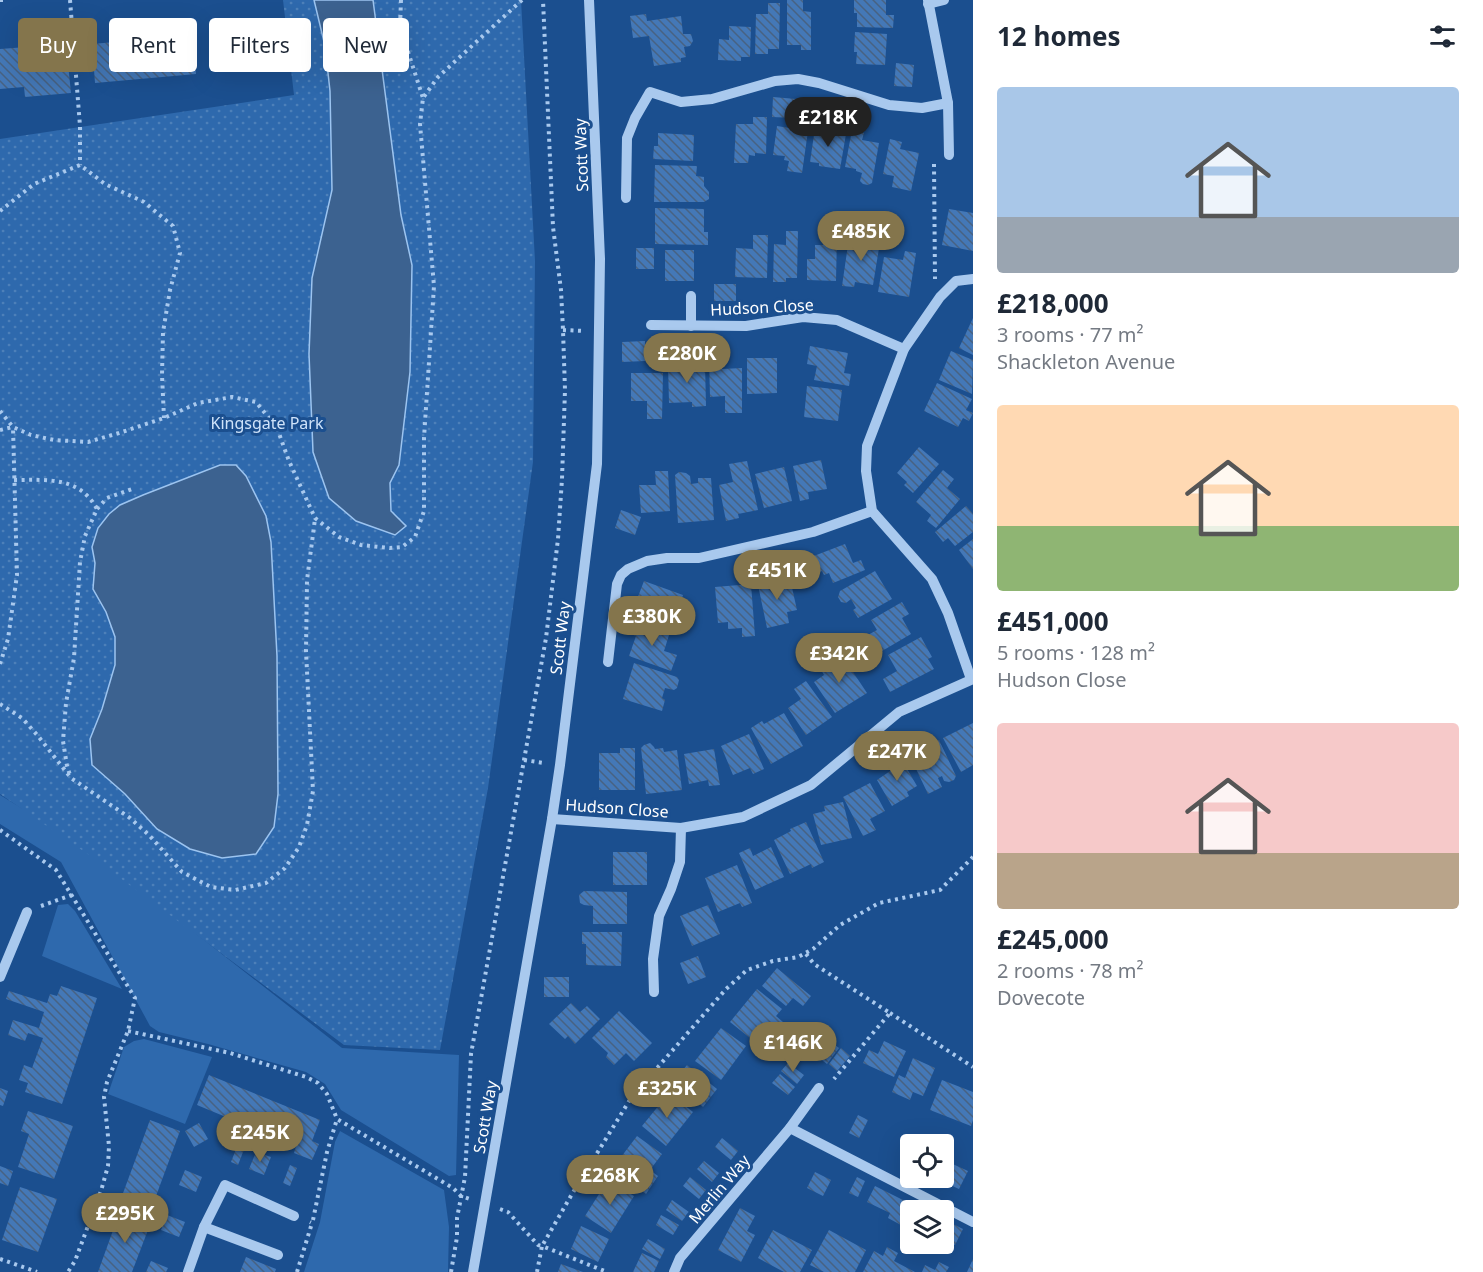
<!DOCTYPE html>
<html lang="en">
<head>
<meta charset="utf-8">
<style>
	body { margin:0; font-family:"Noto Sans",sans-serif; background:#f6f6f7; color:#1f2937; height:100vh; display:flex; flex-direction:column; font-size:22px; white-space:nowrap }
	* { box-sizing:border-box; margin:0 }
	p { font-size:20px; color:#747a83 }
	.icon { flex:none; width:33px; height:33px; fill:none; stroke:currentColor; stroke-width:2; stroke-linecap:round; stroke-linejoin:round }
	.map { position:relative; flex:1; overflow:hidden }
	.details { display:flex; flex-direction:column; background:#fff; width:510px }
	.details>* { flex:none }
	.guide { position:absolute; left:18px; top:18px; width:570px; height:54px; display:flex; gap:12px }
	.tools { position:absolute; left:900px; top:1134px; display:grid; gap:12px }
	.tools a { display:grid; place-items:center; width:54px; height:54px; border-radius:6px; background:#fff; box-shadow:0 6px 24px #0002; font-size:30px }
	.price { position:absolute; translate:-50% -51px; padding:0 14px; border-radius:21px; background:#84754c; color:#fff; font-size:20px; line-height:39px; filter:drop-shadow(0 2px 3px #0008) }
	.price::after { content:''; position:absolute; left:50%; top:36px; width:18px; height:14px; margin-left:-9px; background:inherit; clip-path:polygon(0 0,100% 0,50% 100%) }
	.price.on { background:#222; color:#fff }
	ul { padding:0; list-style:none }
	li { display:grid; align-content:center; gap:12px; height:318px; padding:0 24px }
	li span { display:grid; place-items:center; height:186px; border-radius:6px; color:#555 }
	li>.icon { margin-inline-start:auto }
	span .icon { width:108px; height:108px; fill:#fffc; stroke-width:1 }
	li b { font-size:26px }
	h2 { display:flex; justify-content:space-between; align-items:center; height:72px; padding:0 24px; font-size:26px }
	.tag { padding:0 21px; border-radius:6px; background:#fff; box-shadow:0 6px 24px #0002; font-size:21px; line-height:54px }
	.tag.on { background:#84754c; color:#fff }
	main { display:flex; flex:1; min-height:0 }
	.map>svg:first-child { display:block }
</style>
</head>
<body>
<main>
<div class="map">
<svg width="973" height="1272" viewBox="0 0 973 1272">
	<defs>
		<pattern id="park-dots" width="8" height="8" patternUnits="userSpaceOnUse" patternTransform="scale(1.5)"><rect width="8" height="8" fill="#2e69ad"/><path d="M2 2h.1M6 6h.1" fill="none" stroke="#4d80b9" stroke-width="1.8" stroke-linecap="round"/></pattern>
		<pattern id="building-back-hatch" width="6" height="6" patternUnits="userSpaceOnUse" patternTransform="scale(1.5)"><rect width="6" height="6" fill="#4478b7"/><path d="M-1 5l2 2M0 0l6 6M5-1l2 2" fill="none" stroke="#486282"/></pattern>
	</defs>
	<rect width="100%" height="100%" fill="#1b4f8f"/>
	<g fill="#2e69ad">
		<polygon points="0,795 84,846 342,1048 459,1055 456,1175 449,1176 341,1110 325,1084 306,1072 208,1044 159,1032 150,1026 61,862 0,824"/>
		<polygon points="68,904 75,911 122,989 42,956 58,905"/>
		<polygon points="144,1039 212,1057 185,1124 108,1094 124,1047 134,1041"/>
		<polygon points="340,1131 444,1190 449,1227 448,1272 304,1272 320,1222 335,1142"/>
	</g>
	<polygon fill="url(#park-dots)" points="283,0 521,0 535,261 533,462 488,788 440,1050 344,1045 92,857 0,794 0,139 294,95"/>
	<g fill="#3c6290" stroke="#9cc4f0" stroke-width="1.5">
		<polygon points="314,0 373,0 401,215 412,265 410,372 399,465 390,483 391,511 406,526 395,535 356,521 329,498 313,452 309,354 312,278 332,190 330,91 325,46"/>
		<polygon points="220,465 236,465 246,476 266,516 271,542 277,656 278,794 274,827 256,854 222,858 190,849 157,829 125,794 92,765 90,739 102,709 115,665 115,637 106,612 93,589 95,563 92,547 98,528 109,514 120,505 143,495"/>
	</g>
	<g fill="url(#building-back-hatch)">
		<polygon points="787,0 803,0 803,11 811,12 811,50 801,50 801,45 787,45"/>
		<polygon points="854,0 886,0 886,15 894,15 893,28 857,27 857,13 854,13"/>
		<polygon points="768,3 780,3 779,49 768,49 768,54 755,54 756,14 768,14"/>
		<polygon points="646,14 647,21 681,16 683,34 691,34 693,41 690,46 684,47 686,57 681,58 681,62 654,66 649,36 633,38 630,16"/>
		<polygon points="729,26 751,27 750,57 741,57 741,61 718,60 719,39 729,40"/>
		<polygon points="257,28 260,64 212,69 209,32"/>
		<polygon points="855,32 887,34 885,65 856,64 857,52 854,52"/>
		<polygon points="193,35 196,74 95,83 92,44"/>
		<polygon points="66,44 71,93 25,97 24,87 0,89 0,49"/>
		<polygon points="896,63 914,65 912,87 894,86"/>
		<polygon points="773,97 796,99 795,118 772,117"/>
		<polygon points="753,117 767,117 766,154 755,153 755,156 749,155 748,163 734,163 736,124 753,124"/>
		<polygon points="777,126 808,131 802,173 787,171 789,161 784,160 785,156 773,155"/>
		<polygon points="815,128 846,134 840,169 819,166 819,163 810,162"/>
		<polygon points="852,130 864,133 862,140 879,143 872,183 868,185 863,184 860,181 862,173 856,171 856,169 845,167"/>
		<polygon points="658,133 694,135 693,161 653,159 654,146 658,146"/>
		<polygon points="890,139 902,142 900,149 919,153 911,191 892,187 894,176 883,174"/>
		<polygon points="655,165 697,166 696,176 704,177 704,186 709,192 709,199 704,202 654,202"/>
		<polygon points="655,208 704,209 704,232 708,232 708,245 655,244"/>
		<polygon points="949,209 973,213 973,251 942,245"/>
		<polygon points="786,231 798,231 797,278 786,278 786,282 773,282 774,244 786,245"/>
		<polygon points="828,233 834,233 837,236 836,281 807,280 807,259 815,259 815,245 825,245 825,237"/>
		<polygon points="753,235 768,235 767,278 735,277 736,248 753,249"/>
		<polygon points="849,238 880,242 873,285 855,282 854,287 842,286"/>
		<rect x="636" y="248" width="18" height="21"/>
		<rect x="665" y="250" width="29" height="31"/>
		<polygon points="905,251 916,253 909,297 878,292 884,257 903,260"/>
		<rect x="714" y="284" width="22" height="17"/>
		<polygon points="973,318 973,355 959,348"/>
		<polygon points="645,341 645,361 622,362 622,342"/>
		<polygon points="810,346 848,353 844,373 851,374 849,386 814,380 817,366 807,364"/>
		<polygon points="951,351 973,360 972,394 939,380"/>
		<polygon points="747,358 777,358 777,393 747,394"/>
		<polygon points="709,360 722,360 722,369 742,368 742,413 725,413 725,396 710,397"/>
		<polygon points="705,364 706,406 692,407 692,402 669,403 668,365"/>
		<polygon points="631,373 663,373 662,419 647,419 647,401 631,401"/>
		<polygon points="937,383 972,399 966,410 973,413 969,421 963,418 958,427 924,411"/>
		<polygon points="807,386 842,390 838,421 804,417"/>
		<polygon points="919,447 939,464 913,493 904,485 907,482 897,473"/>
		<polygon points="821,460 827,489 808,492 809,499 800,501 793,466"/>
		<polygon points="747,461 758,510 738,514 739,518 726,521 719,485 733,482 729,464"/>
		<polygon points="784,467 792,501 764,508 755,474"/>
		<polygon points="943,470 954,479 947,488 960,499 936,528 927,521 931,515 916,502"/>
		<polygon points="655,471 668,471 670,511 641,513 639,485 656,485"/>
		<polygon points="679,472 686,473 690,476 691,484 698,483 698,478 711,478 714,520 678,523 675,475"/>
		<polygon points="966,506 973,514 973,532 955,546 948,538 943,542 935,532"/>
		<polygon points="621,510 641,517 635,535 615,528"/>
		<polygon points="973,539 973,569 959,550"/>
		<polygon points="845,544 853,563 861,560 865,570 833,583 829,573 824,575 822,571 813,575 806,559"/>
		<polygon points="875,571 892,599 858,618 853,610 856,608 851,599 846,603 841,602 838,597 840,591"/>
		<polygon points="789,574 797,610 787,612 789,623 767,628 758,585 772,582 771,578"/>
		<polygon points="644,581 683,595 679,608 674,606 666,628 631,615"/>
		<polygon points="751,584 755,636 742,637 742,628 728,629 728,622 718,623 715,587"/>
		<polygon points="902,602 909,614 902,618 911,634 877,654 866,636 877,630 871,620"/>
		<polygon points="635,623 669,635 664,651 677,655 671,671 629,656 636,636 631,634"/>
		<polygon points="921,637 932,657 928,659 934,669 890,692 883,679 897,671 888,655"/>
		<polygon points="841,654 867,693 835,713 814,682 824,675 820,668"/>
		<polygon points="634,663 677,677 679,680 677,688 674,690 665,688 662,698 665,700 662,711 623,699"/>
		<polygon points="806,681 832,717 806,735 788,708 801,699 794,689"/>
		<polygon points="784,713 803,746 771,764 751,728 762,721 764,724"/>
		<polygon points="973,723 973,765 961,772 943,738"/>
		<polygon points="749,734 764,769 753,774 750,768 733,775 721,746"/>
		<polygon points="939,740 956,776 954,780 949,782 944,781 942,776 938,778 942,787 928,794 907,750 926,741 928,745"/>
		<polygon points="650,743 654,747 655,749 663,748 664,752 677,750 682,790 646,794 641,748 644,745"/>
		<polygon points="620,748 635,748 635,790 599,790 599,753 620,753"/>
		<polygon points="714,749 720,785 709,786 708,780 689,784 684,754"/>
		<polygon points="899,755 917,786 907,792 909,796 892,806 877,780 893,769 888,761"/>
		<polygon points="870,783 885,811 870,819 876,830 863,836 843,797"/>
		<polygon points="843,802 852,838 821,845 813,814 825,811 824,806"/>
		<polygon points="806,822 824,862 812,868 811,864 790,874 774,840 791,831 790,829"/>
		<polygon points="771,847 784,877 755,890 739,853 750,848 753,856"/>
		<rect x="613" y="852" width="34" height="33"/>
		<polygon points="737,865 752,903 742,907 740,903 718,912 705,878"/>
		<polygon points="584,891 627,892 627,924 593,924 593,906 584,905 580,903 579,895"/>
		<polygon points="708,905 720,934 692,946 680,916"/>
		<polygon points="582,932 622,932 621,966 586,965 586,944 582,944"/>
		<polygon points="698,956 706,977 688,984 680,963"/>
		<polygon points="777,968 811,996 803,1006 793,998 786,1006 762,986"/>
		<rect x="544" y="977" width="25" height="20"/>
		<polygon points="61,986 97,998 62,1104 25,1092 28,1083 19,1080 24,1065 32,1068 43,1038 28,1033 25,1041 8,1035 13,1020 39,1028 44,1012 6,999 9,991 47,1003 50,994 57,996"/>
		<polygon points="757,989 782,1009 776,1016 783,1022 783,1025 778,1030 775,1030 769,1025 755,1042 730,1022"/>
		<polygon points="571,1003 580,1012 587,1006 600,1019 575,1044 568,1036 565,1039 549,1024"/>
		<polygon points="619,1011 652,1043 634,1061 626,1053 614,1065 606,1057 608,1053 592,1038"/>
		<polygon points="721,1028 746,1046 721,1080 695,1061"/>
		<polygon points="830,1041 839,1048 827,1064 818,1057"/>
		<polygon points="884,1041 906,1051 894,1077 863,1063 869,1050 878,1054"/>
		<polygon points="841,1048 850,1056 837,1071 829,1064"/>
		<polygon points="913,1058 935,1068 923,1096 913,1092 910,1100 892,1092 899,1075 905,1078"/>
		<polygon points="788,1063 804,1075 797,1084 781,1071"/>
		<polygon points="687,1065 717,1089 703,1107 672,1083"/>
		<polygon points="780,1074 795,1087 788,1095 772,1083"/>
		<polygon points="209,1075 320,1120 312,1141 319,1144 312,1160 294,1153 296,1146 197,1105"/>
		<polygon points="942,1080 973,1092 973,1120 971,1126 930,1110"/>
		<polygon points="0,1088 8,1091 3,1106 0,1105"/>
		<polygon points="669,1093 693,1112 666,1146 642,1126"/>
		<polygon points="28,1111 73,1126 54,1179 18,1167 29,1134 21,1131"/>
		<polygon points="858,1115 868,1120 859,1138 849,1133"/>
		<polygon points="150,1120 180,1131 149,1215 119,1204"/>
		<polygon points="199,1123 208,1139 194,1147 185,1131"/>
		<polygon points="637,1136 662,1154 650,1170 658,1176 646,1194 606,1165 612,1157 618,1161"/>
		<polygon points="722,1138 738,1151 731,1160 715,1147"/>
		<polygon points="910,1139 921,1144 910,1144 910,1164 900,1159"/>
		<polygon points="238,1144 245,1147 238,1165 231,1162"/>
		<polygon points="256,1152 271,1157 264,1175 249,1169"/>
		<polygon points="944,1160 968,1171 959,1189 935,1178 944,1178"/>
		<polygon points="704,1161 719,1173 712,1182 697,1169"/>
		<polygon points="290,1165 297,1168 290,1186 283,1183"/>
		<polygon points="0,1166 13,1171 8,1186 0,1183"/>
		<polygon points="185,1170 202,1177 196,1192 179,1185"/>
		<polygon points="815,1172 831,1180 823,1196 807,1188"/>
		<polygon points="690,1177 706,1190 699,1199 683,1186"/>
		<polygon points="857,1177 865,1181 858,1197 849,1193"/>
		<polygon points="608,1180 634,1196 611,1233 585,1216"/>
		<polygon points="875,1186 923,1210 910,1210 910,1230 888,1218 890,1213 867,1202"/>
		<polygon points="20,1187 57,1199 38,1252 2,1240"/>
		<polygon points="672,1200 689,1212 682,1221 666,1210"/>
		<polygon points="740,1208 755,1216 747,1231 755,1235 741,1262 718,1250"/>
		<polygon points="120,1211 151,1222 132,1272 98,1272"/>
		<polygon points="167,1215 185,1222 179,1237 161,1230"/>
		<polygon points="661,1215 679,1225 673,1235 656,1225"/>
		<polygon points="947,1221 963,1229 955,1245 944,1239 944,1228"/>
		<polygon points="581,1226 609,1239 598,1262 571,1249"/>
		<polygon points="773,1230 812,1250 800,1272 784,1272 758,1258"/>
		<polygon points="829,1230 866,1250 855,1272 824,1272 810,1265"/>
		<polygon points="648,1239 665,1249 660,1259 642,1249"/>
		<polygon points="887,1247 898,1253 894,1261 915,1272 863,1272 874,1251 883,1256"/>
		<polygon points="642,1253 659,1261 654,1272 633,1272"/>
		<polygon points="246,1257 276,1269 275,1272 240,1272"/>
		<polygon points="973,1259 973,1272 967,1272"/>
		<polygon points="151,1261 168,1268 166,1272 146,1272"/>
		<polygon points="939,1262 949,1267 946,1272 922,1272 925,1265 935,1270"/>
		<polygon points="561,1264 583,1272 558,1272"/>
	</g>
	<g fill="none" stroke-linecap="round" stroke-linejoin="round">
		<g stroke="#a9c9ee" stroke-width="4" stroke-dasharray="3 4.5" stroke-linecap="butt">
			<polyline points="0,0 3,0"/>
			<polyline points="70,0 80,126 80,165"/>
			<polyline points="401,0 400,27 423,98"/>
			<polyline points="934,164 935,279"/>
			<polyline points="0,211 34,184 80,165 105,184 144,202 173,226 180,253 170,290 163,332 162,375 164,418"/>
			<polyline points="563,330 584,331"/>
			<polyline points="0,411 13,427 31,435 54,440 88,442 119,433 164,418 198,403 232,397 256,402 277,428 289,461 315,518 339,537 361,545 390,548 402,547 415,537 424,511 424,438 434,286 420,124 423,98 438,77 522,0"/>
			<polyline points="0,430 13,427"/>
			<path d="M14 480C47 480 79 476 97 509L85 536 80 562 74 658 66 703 63 741 67 766 70 775"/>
			<polyline points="97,509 107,498 135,488"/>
			<polyline points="0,664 8,639 17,575 13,427"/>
			<polyline points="0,704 22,718 38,736 71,778 130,818 149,835 182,872 211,887 235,890 266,883 285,868 299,847 307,825 313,791 306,651 307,580 315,519"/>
			<polyline points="524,760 544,763"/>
			<polyline points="0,830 56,870 135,998 128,1031 107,1082 104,1097 109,1146 108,1166 101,1191 75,1261 68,1272"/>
			<polyline points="41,906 72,895"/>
			<polyline points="806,954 814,964 890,1013 834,1079"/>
			<polyline points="890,1013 973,1067"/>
			<polyline points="128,1031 230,1053 306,1077 318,1083 327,1094 337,1119 453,1188 461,1196 470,1199"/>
			<polyline points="500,1209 508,1212 538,1245 542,1246 572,1194 631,1098 726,989 747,970 773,961 798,957 813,949 840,925 879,903 940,890 973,857"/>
			<polyline points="313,1220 327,1152 337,1119"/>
			<polyline points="0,1259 37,1272"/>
			<polyline points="297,1272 312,1223 310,1222"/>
			<polyline points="451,1272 457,1237 457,1218 465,1177 471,1054 546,638 558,539 562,479 565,390 563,330 561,290 553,227 543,0"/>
			<polyline points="537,1272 542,1246 607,1272"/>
		</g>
		<g stroke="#a9c9ee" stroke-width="10">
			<polyline points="928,0 948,103 949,155"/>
			<polyline points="928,4 944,0"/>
			<polyline points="626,198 627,138 635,118 650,92 681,102 712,99 775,81 798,79 819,83 889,105 922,108 948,103"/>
			<polyline points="691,296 691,326"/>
			<polyline points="651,325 746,326 803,317 837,320 904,349"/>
			<polyline points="608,662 617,584 621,575 628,569 647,561 667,558 699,558 813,532 872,511"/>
			<polyline points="971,679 948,613 932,579 872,511 866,471 867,446 904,349 940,297 956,281 973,279"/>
			<polyline points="552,819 681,828 743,817 811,785 899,712 973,679"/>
			<polyline points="0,977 27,912"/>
			<polyline points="654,992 653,959 659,916 671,889 680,862 681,828"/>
			<polyline points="790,1128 973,1222"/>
			<polyline points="204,1227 278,1255"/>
			<polyline points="188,1272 204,1227 225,1185 294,1216"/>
			<polyline points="473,1272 552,819 560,765 597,464 600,259 589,0"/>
			<polyline points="674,1272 680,1258 790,1128 819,1088"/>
		</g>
	</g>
	<g text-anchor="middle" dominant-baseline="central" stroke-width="6" stroke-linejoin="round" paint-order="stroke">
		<g font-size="16" fill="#fff" stroke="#1b4f8f">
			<text transform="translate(581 155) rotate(-92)">Scott Way</text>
			<text transform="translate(762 307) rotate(-3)">Hudson Close</text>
			<text transform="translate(560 638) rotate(-83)">Scott Way</text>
			<text transform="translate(617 808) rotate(4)">Hudson Close</text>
			<text transform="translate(485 1117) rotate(-80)">Scott Way</text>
			<text transform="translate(719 1189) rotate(-50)">Merlin Way</text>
		</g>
		<g font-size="16" fill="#cfe3fa" stroke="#1b4f8f">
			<text x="267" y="423">Kingsgate Park</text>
		</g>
	</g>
</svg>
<div class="tools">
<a><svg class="icon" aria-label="locate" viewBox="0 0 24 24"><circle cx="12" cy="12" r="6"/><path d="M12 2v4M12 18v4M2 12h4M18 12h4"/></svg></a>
<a><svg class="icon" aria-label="layers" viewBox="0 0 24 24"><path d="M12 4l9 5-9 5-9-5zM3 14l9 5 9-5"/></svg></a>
</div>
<b class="price on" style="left:828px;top:148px">£218K</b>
<b class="price" style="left:861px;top:262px">£485K</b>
<b class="price" style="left:687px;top:384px">£280K</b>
<b class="price" style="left:777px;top:601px">£451K</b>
<b class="price" style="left:652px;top:647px">£380K</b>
<b class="price" style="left:839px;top:684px">£342K</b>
<b class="price" style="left:897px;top:782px">£247K</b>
<b class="price" style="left:793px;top:1073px">£146K</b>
<b class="price" style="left:667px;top:1119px">£325K</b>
<b class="price" style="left:260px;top:1163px">£245K</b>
<b class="price" style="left:610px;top:1206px">£268K</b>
<b class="price" style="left:125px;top:1244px">£295K</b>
<div class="guide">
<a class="tag on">Buy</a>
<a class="tag">Rent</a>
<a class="tag">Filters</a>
<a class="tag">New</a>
</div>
</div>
<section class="details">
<h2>12 homes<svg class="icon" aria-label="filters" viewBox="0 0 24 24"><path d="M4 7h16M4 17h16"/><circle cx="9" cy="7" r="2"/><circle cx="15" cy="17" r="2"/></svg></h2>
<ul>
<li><span style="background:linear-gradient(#a9c7e8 70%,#9aa5b1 0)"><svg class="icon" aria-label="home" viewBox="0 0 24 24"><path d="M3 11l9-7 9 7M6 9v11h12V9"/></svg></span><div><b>£218,000</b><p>3 rooms · 77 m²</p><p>Shackleton Avenue</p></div></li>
<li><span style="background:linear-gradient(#ffd9b3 65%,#8fb573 0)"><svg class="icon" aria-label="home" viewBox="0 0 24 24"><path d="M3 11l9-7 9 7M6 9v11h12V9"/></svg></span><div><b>£451,000</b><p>5 rooms · 128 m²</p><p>Hudson Close</p></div></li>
<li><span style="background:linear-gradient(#f6c9c9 70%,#b9a48a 0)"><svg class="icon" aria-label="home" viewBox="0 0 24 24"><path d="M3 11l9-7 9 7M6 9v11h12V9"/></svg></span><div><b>£245,000</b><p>2 rooms · 78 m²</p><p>Dovecote</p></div></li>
</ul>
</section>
</main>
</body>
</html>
